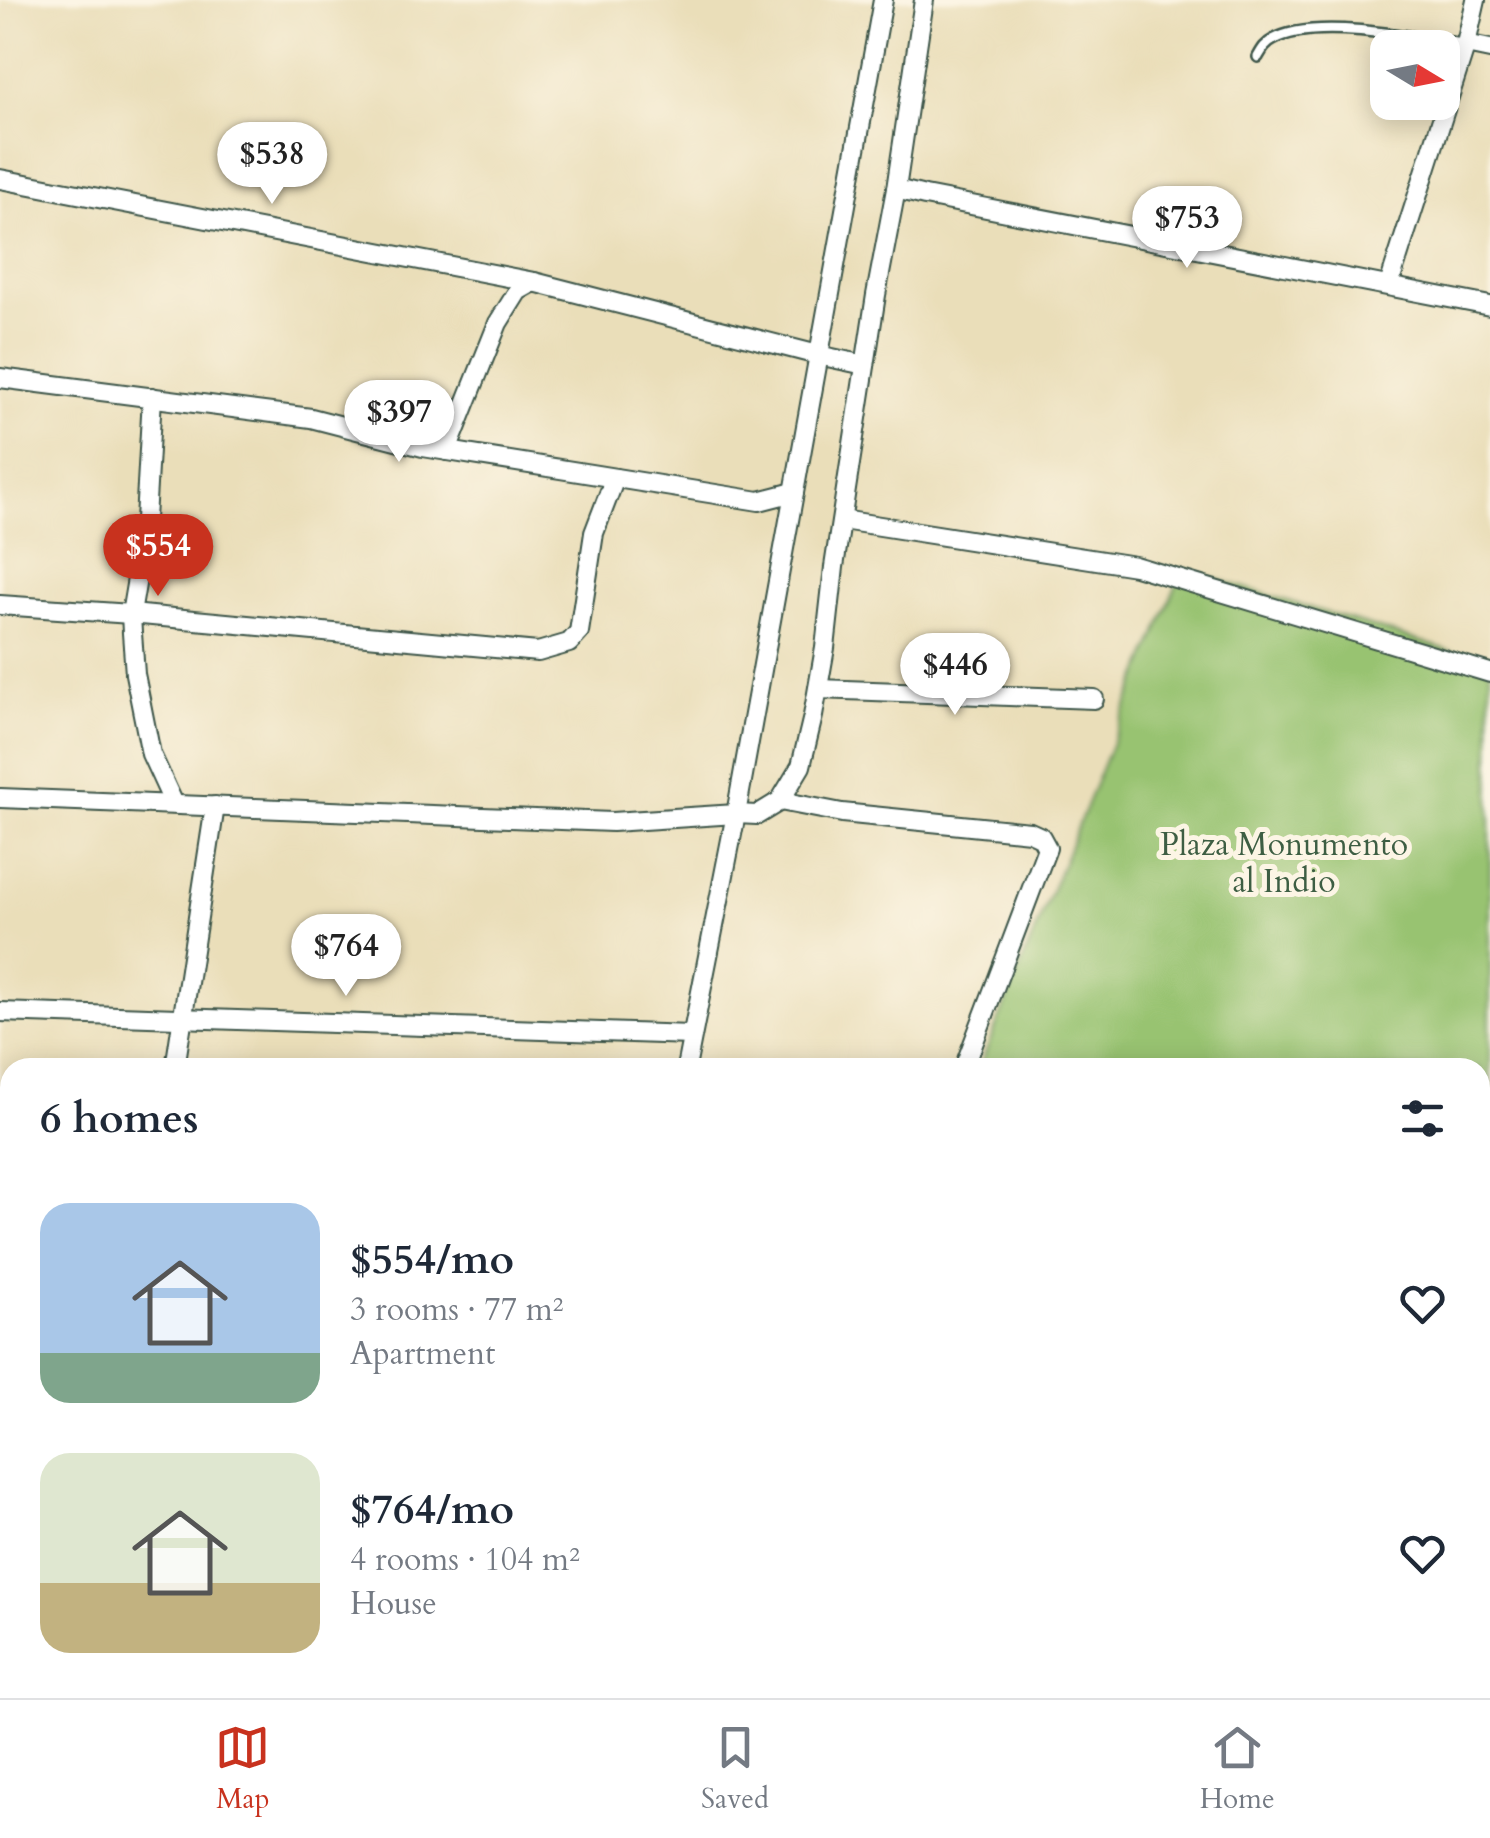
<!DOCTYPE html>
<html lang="en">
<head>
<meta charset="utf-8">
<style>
	body { margin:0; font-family:Cardo,serif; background:#f6f6f7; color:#1f2937; height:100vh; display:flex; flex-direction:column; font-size:38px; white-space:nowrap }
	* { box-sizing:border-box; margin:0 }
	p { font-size:32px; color:#747a83 }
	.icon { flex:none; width:55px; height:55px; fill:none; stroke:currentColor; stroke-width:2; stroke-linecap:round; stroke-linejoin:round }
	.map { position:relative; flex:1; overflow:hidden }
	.panel { position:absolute; left:0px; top:1058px; width:1490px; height:642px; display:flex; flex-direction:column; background:#fff; border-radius:30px 30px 0 0; box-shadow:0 5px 25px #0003 }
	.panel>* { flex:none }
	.needle { width:65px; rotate:100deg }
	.buttons { position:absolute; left:1370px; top:30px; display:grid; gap:20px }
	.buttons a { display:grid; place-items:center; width:90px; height:90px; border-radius:20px; background:#fff; box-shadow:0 5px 25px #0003; font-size:50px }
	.price { position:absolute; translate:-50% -85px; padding:0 22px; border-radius:35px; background:#fff; color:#222; font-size:32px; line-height:65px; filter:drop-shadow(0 2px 5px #0008) }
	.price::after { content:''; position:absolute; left:50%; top:60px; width:30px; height:22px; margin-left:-15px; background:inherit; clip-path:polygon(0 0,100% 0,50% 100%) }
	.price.current { background:#c8321e; color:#fff }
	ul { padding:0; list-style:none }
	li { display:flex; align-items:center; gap:30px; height:250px; padding:0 40px }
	li span { display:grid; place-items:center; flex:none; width:280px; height:200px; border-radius:30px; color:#555 }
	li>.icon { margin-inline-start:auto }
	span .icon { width:120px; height:120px; fill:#fffc; stroke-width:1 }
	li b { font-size:42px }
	h2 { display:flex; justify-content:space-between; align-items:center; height:120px; padding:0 40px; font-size:42px }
	.dock { display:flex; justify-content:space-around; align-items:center; height:140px; border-top:2px solid #e0e1e3; background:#fff; font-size:28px; color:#747a83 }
	.dock a { display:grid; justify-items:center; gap:5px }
	.dock .current { color:#c8321e }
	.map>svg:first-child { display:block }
</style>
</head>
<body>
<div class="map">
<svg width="1490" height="1698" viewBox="0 0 1490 1698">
	<rect width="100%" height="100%" fill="#fcf5e5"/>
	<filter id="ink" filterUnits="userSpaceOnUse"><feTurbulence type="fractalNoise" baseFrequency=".01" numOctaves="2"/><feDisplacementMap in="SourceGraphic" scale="20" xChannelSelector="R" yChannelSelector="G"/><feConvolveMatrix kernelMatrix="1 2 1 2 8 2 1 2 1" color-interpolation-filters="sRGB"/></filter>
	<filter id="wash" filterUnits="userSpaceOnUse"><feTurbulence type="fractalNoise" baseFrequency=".0048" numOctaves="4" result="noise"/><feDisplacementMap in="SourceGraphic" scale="40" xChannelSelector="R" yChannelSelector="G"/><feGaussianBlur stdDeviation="2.25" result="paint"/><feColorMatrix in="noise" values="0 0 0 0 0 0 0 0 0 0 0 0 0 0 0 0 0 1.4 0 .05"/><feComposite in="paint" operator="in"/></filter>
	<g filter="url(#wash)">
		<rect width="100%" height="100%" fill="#eadeb9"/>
		<polygon fill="#98c371" stroke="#5c8052" stroke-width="2.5" points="1183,569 1490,663 1490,1279 1480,1275 1480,1068 979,1068"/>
	</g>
	<g filter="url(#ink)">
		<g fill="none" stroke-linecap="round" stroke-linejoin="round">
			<g stroke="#3d5548" stroke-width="14">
				<path id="lane" d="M1258 57C1262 50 1265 44 1273 40 1314 16 1418 39 1466 44"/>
			</g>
			<g stroke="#3d5548" stroke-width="22">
				<g id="street">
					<polyline points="1466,44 1490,49"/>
					<polyline points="0,179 534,282"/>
					<polyline points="896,189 925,196 1490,306"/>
					<polyline points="1389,285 1466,44 1476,0"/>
					<polyline points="0,378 311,418 423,447 759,501 794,492"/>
					<polyline points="152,397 144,537 131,614 132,633 135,674 151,754 174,804"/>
					<polyline points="447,451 498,323 518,291 534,282 818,355 865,365"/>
					<polyline points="842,520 1135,566 1490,673"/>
					<polyline points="0,605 131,614 538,652 569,643 579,632 594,533 615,478"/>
					<polyline points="818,689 1094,699"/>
					<polyline points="0,798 612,822 736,814 757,815 780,801 801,766 813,716 825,648 834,567 876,295 896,189 924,0"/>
					<polyline points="780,801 842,813 1030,832 1041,837 1047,848 964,1068"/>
					<polyline points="0,1012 691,1035"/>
					<polyline points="175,1068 215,806"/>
					<polyline points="686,1068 736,814 883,0"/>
					<polyline points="0,1212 10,1212"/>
					<polyline points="1480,1321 1490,1325"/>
					<polyline points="0,1640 10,1640"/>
					<polyline points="38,1698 39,1690"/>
					<polyline points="214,1698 214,1690"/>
					<polyline points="392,1698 393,1690"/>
					<polyline points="575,1698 576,1690"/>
					<polyline points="756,1698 757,1690"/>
				</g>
			</g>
			<g stroke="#3d5548" stroke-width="38">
				<g id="highway">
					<polyline points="1480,1389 1490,1366"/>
					<polyline points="1339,1698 1343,1690"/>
				</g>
			</g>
			<use href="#lane" stroke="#fff" stroke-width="9"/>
			<use href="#street" stroke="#fff" stroke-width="18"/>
			<use href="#highway" stroke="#efc469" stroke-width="32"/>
		</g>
	</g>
	<g text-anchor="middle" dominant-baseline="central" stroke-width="10" stroke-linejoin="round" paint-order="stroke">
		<g font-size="32" fill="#3d5e43" stroke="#fcf5e5">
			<text x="1284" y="845">Plaza Monumento<tspan x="1284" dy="37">al Indio</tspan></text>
		</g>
	</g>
</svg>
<div class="buttons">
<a><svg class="needle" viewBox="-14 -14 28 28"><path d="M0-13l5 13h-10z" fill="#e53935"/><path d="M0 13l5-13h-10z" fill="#747a83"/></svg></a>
</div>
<b class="price" style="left:272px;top:207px">$538</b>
<b class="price" style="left:1187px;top:271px">$753</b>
<b class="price" style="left:399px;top:465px">$397</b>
<b class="price current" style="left:158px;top:599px">$554</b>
<b class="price" style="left:955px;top:718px">$446</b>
<b class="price" style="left:346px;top:999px">$764</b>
<section class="panel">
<h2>6 homes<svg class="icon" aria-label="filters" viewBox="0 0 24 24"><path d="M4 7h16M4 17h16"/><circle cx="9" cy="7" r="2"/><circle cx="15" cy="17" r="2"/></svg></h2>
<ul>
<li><span style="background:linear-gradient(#a9c7e8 75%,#7fa58c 0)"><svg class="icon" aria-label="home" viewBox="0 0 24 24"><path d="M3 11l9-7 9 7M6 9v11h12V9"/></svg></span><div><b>$554/mo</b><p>3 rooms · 77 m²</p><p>Apartment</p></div><svg class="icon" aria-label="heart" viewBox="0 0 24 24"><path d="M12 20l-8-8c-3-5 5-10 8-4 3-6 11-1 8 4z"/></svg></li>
<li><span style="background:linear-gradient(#dfe7d0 65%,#c2b280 0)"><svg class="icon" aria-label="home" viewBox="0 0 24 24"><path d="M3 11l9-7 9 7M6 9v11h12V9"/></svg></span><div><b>$764/mo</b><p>4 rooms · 104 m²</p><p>House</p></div><svg class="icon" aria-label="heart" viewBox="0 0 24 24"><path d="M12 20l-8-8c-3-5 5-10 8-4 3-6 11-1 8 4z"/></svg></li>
</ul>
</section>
</div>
<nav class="dock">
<a class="current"><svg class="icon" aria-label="map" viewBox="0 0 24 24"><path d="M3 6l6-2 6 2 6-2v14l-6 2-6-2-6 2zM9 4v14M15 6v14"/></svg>Map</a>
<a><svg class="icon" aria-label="saved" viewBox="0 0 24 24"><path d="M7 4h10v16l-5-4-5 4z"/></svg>Saved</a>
<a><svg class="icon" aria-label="home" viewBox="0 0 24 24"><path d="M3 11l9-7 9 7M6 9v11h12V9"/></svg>Home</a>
</nav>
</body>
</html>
